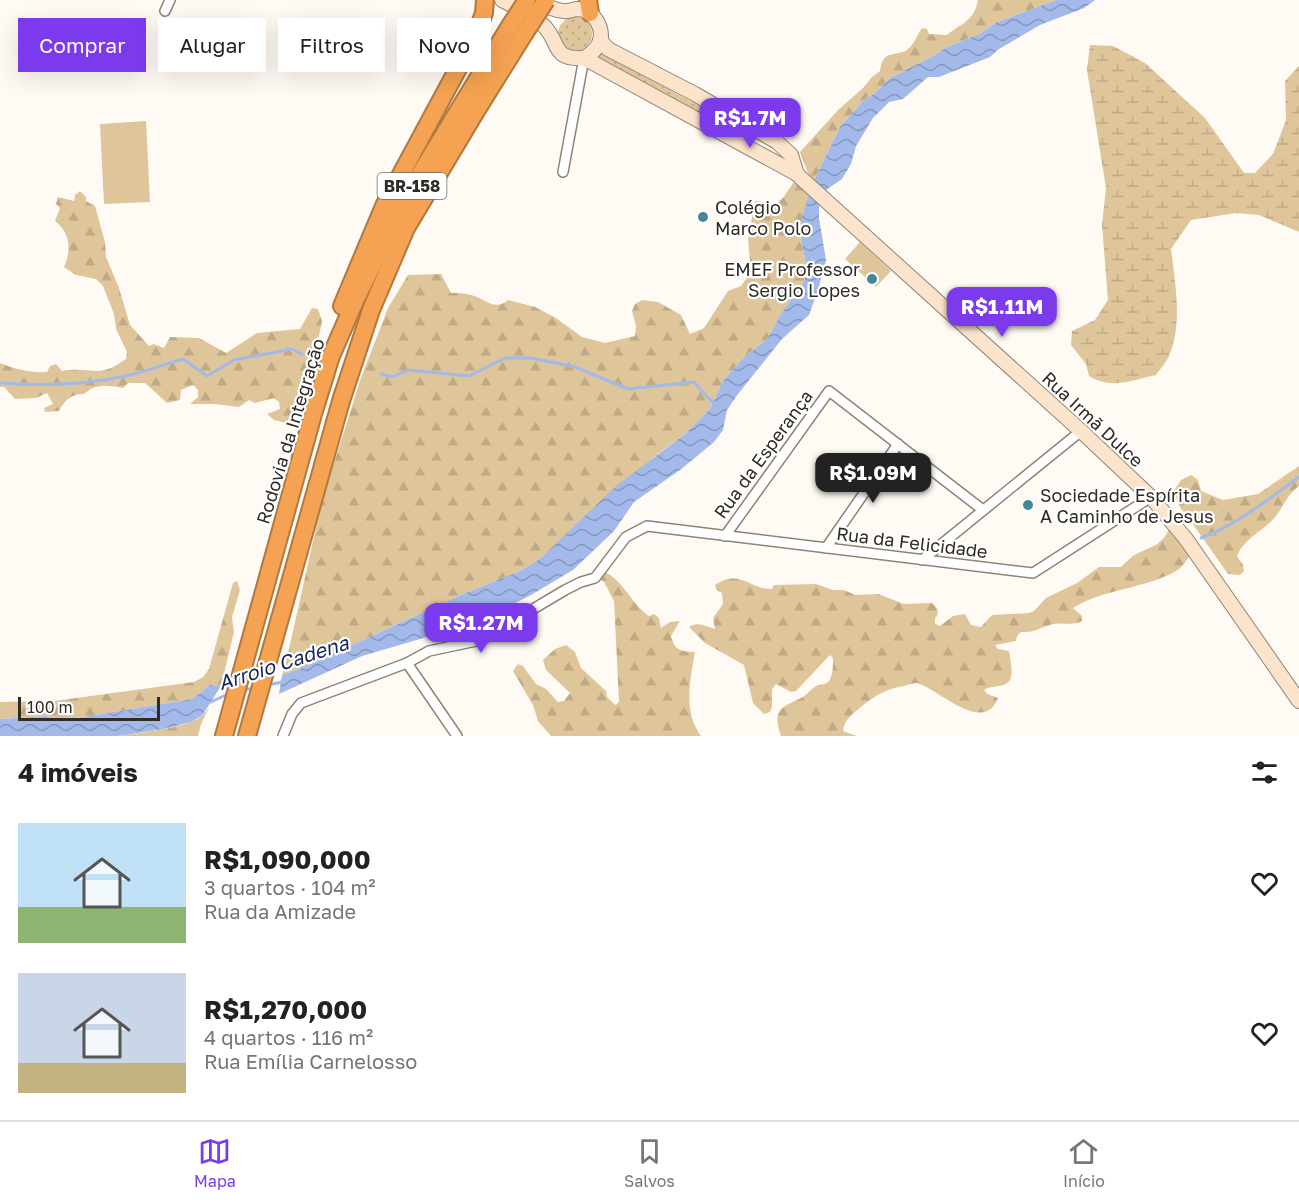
<!DOCTYPE html>
<html lang="pt">
<head>
<meta charset="utf-8">
<style>
	body { margin:0; font-family:"Golos Text",sans-serif; background:#f6f6f6; color:#222; height:100vh; display:flex; flex-direction:column; font-size:22px; white-space:nowrap }
	* { box-sizing:border-box; margin:0 }
	p { font-size:20px; color:#767676 }
	.icon { flex:none; width:33px; height:33px; fill:none; stroke:currentColor; stroke-width:2; stroke-linecap:round; stroke-linejoin:round }
	.map { position:relative; height:736px; overflow:hidden }
	.sheet { display:flex; flex-direction:column; background:#fff; flex:1 }
	.sheet>* { flex:none }
	.top-card { position:absolute; left:18px; top:18px; width:600px; height:54px; display:flex; gap:12px }
	.scale { position:absolute; left:18px; bottom:15px; width:142px; box-sizing:border-box; padding-left:6px; border:3px solid #2f2b25; border-top:0; font-size:16px; line-height:21px; white-space:nowrap; color:#2f2b25; -webkit-text-stroke:4px #fff; paint-order:stroke }
	.price { position:absolute; translate:-50% -51px; padding:0 14px; border-radius:12px; background:#7c3aed; color:#fff; font-size:20px; line-height:39px; filter:drop-shadow(0 2px 3px #0008) }
	.price::after { content:''; position:absolute; left:50%; top:36px; width:18px; height:14px; margin-left:-9px; background:inherit; clip-path:polygon(0 0,100% 0,50% 100%) }
	.price.on { background:#222; color:#fff }
	ul { padding:0; list-style:none }
	li { display:flex; align-items:center; gap:18px; height:150px; padding:0 18px }
	li span { display:grid; place-items:center; flex:none; width:168px; height:120px; border-radius:0px; color:#555 }
	li>.icon { margin-inline-start:auto }
	span .icon { width:72px; height:72px; fill:#fffc; stroke-width:1 }
	li b { font-size:26px }
	h2 { display:flex; justify-content:space-between; align-items:center; height:72px; padding:0 18px; font-size:26px }
	.chip { padding:0 21px; border-radius:0px; background:#fff; box-shadow:0 6px 24px #0002; font-size:21px; line-height:54px }
	.chip.on { background:#7c3aed; color:#fff }
	.tab-bar { display:flex; justify-content:space-around; align-items:center; height:84px; border-top:2px solid #e0e0e0; background:#fff; font-size:16px; color:#767676 }
	.tab-bar a { display:grid; justify-items:center; gap:3px }
	.tab-bar .on { color:#7c3aed }
	.map>svg:first-child { display:block }
</style>
</head>
<body>
<div class="map">
<svg width="1299" height="736" viewBox="0 0 1299 736">
	<defs>
		<pattern id="grass-dots" width="8" height="8" patternUnits="userSpaceOnUse" patternTransform="scale(1.5)"><rect width="8" height="8" fill="#dfc59a"/><path d="M2 2h.1M6 6h.1" fill="none" stroke="#c0a985" stroke-width="1.8" stroke-linecap="round"/></pattern>
		<pattern id="forest-firs" width="22" height="20" patternUnits="userSpaceOnUse" patternTransform="scale(1.5)"><rect width="22" height="20" fill="#dfc59a"/><path d="M5 1l3.5 6h-7zM16 11l3.5 6h-7z" fill="#c0a985"/></pattern>
		<pattern id="wetland-marsh" width="20" height="14" patternUnits="userSpaceOnUse" patternTransform="scale(1.5)"><rect width="20" height="14" fill="#dfc59a"/><path d="M1 5h8M5 5V1M11 12h8M15 12V8" fill="none" stroke="#c0a985"/></pattern>
		<pattern id="water-waves" width="16" height="10" patternUnits="userSpaceOnUse" patternTransform="scale(1.5)"><rect width="16" height="10" fill="#a2b9ea"/><path d="M0 5q4-4 8 0t8 0" fill="none" stroke="#8497bd"/></pattern>
	</defs>
	<rect width="100%" height="100%" fill="#fffbf4"/>
	<g fill="url(#grass-dots)">
		<circle cx="575" cy="34" r="17"/>
		<polygon points="601,53 729,122 726,127 598,59"/>
	</g>
	<g fill="url(#forest-firs)">
		<path d="M978 0H1056L995 23 981 33 945 48 935 55 890 78 874 94 864 100 840 127 812 184 800 152 838 110 863 88 872 77 880 71C883 47 898 58 908 49 914 44 918 34 922 28L927 29 929 34 947 35C961 23 974 22 978 0Z"/>
		<path d="M793 183 799 184 809 192 801 239 807 269 804 282 782 312 767 339 743 358 723 381 710 409 685 434 655 456 541 558 522 570 463 594 304 667 282 675 285 667 322 501 361 378 388 308 408 275 441 274 451 293C457 293 465 293 471 295 485 298 494 312 508 300L535 307 556 318 582 337 605 343 635 336 636 326 632 311 635 304 642 300 658 302 681 315 690 334 704 328 728 291 741 286 751 272 748 239 755 201 775 204 783 198Z"/>
		<path d="M80 191 86 197V201L95 206 105 242 106 257 119 288 130 325 149 346 154 344 164 348 170 337 199 338 226 353 257 333 300 329 312 308 318 309 322 321 319 336 314 346 301 383V397L290 424 274 420 267 414 280 409 279 402 274 398 255 403 249 400 239 407 215 404H190L198 397V390L193 385 181 390 180 400 167 403 145 383H128L123 388C109 385 95 383 84 394 71 394 65 400 59 411L45 412 44 408 53 404 47 393 36 398 15 399 4 387H0V363C14 369 32 373 47 372L50 366 56 364 62 371C93 366 97 380 126 359L127 352 116 329 114 314 103 286 96 279 76 275 64 267C72 249 70 233 55 221L60 208 56 204 58 197 74 201 75 195Z"/>
		<path d="M1299 466V486C1288 494 1284 505 1276 516 1264 531 1245 537 1237 556L1243 565 1244 571 1240 575 1228 574 1192 523 1190 518 1181 509 1173 492 1181 480 1191 475 1198 480 1201 491 1223 500 1258 494Z"/>
		<path d="M1169 529 1180 541 1189 557C1185 562 1182 568 1176 571 1144 589 1103 589 1073 608L1082 616V621C1073 626 1063 622 1053 624 1040 627 1036 633 1021 632L1017 636 1016 641 995 645 998 649 1009 651C1010 661 1017 682 1003 685 996 687 990 686 984 690L987 694 998 698C984 736 937 688 917 683 914 683 907 685 904 686 886 689 876 695 862 706 854 713 844 719 843 731L857 736H781C772 710 780 708 801 698 807 695 811 689 816 686 821 684 826 685 829 681 833 676 833 665 833 658L830 655 796 691 791 692 776 684 772 689V707L770 712 764 714 753 703 744 665 705 643 689 627C697 621 706 626 715 629L713 618 723 604 722 593 717 590 715 585C740 568 750 590 772 589L774 585 816 584 833 590H844L855 595 878 594 904 604 932 603 937 608 938 614 935 618V624L940 626 953 616 965 614 971 625 981 627 992 615 1029 613 1034 611 1046 598 1077 583 1099 567H1121C1125 563 1129 559 1133 556 1147 547 1161 548 1169 529Z"/>
		<path d="M605 572C625 582 631 604 649 616L654 614 659 618 661 628 670 622 680 621 671 636C675 651 680 651 695 652 690 680 683 712 701 736H551L538 721 533 705 513 671 518 664 523 666 536 684 546 689 558 702 564 701 570 693 546 670 543 660 555 649 566 645 575 652 581 668 606 691 607 697 615 705 619 702 614 601 604 582 599 579Z"/>
		<polygon points="237,581 240,590 232,617 234,632 221,686 210,685 192,699 58,721 46,716 0,719 0,702 54,701 194,682 203,677 209,669 233,583"/>
		<path d="M209 708 201 724 198 736H118C138 733 188 728 202 716 205 713 206 711 209 708Z"/>
	</g>
	<path fill="url(#wetland-marsh)" d="M1090 45 1113 46 1145 63 1205 118 1244 173H1255L1273 154 1286 120 1285 81 1299 66V232L1259 215 1236 213 1191 220 1171 249C1175 284 1183 323 1169 356 1166 363 1160 369 1156 375 1132 380 1111 390 1089 376L1086 364 1071 345 1072 331 1095 320 1108 300 1102 225 1106 188 1087 70Z"/>
	<g fill="#dfc59a">
		<polygon points="146,121 150,202 104,204 100,124"/>
		<polygon points="860,242 891,271 876,287 845,259"/>
	</g>
	<g fill="url(#water-waves)">
		<polygon points="1056,0 1095,0 1084,8 1040,25 999,49 990,57 939,77 928,77 903,99 889,102 873,118 856,146 851,164 842,179 823,192 819,200 819,218 826,260 818,290 809,315 782,339 738,394 727,410 723,430 714,442 680,470 634,502 614,531 573,570 531,595 494,614 454,629 362,656 279,694 282,675 304,667 463,594 522,570 541,558 616,486 685,434 710,409 723,381 743,358 767,339 782,312 804,282 807,269 801,239 801,221 812,184 840,127 864,100 874,94 890,78 935,55 945,48 981,33 995,23"/>
		<polygon points="210,685 221,686 202,716 191,722 164,729 118,736 0,736 0,719 46,716 58,721 192,699"/>
	</g>
	<g fill="none" stroke-linecap="round" stroke-linejoin="round">
		<g stroke="#a2b9ea" stroke-width="3">
			<polyline points="381,374 392,377 408,370 469,376 505,358 531,358 575,367 628,389 694,382 714,404"/>
			<path d="M0 383C43 386 88 385 130 375 148 371 165 364 183 359L207 376 234 360 292 349 302 354"/>
			<path d="M1201 538C1236 525 1269 499 1299 477"/>
			<polyline points="268,685 282,682"/>
			<polyline points="242,690 256,688"/>
			<polyline points="211,702 230,693"/>
		</g>
		<g stroke="#8d8476" stroke-width="12">
			<g id="street">
				<polyline points="165,11 170,0"/>
				<polyline points="563,172 584,58"/>
				<polyline points="725,536 829,391 983,510"/>
				<polyline points="826,548 898,444"/>
				<polyline points="922,560 1081,431"/>
				<polyline points="407,663 457,736"/>
				<polyline points="283,736 292,714 301,703 407,663 429,651 481,640 565,590 581,582 595,578 626,537 647,526 1033,573 1151,497"/>
			</g>
		</g>
		<g stroke="#8d8476" stroke-width="16">
			<g id="secondary">
				<path d="M502 0C516 7 532 15 543 25 561 42 550 60 584 58L797 174"/>
				<path d="M537 0C546 5 554 11 564 11 568 12 573 9 578 9 592 10 601 23 601 36 600 47 593 53 584 58"/>
				<polyline points="600,40 608,49 695,94 777,142 791,155 797,174 802,179 1081,431 1151,497 1186,539 1299,701"/>
			</g>
		</g>
		<g stroke="#b07942" stroke-width="20">
			<g id="highway">
				<polyline points="588,0 590,13"/>
				<polyline points="342,306 384,206 475,37 484,13 485,0"/>
				<polyline points="224,736 313,414 331,356 355,301 406,197 510,26"/>
				<polyline points="247,736 341,401 371,310 406,228 476,111 524,34"/>
			</g>
		</g>
		<use href="#street" stroke="#fff" stroke-width="9"/>
		<use href="#secondary" stroke="#fce3cb" stroke-width="14"/>
		<use href="#highway" stroke="#f5a352" stroke-width="16"/>
		<g stroke="#b07942" stroke-width="20" stroke-linecap="butt">
			<g id="highway-bridge">
				<polyline points="510,26 527,0"/>
				<polyline points="524,34 546,0"/>
			</g>
		</g>
		<use href="#highway-bridge" stroke="#f5a352" stroke-width="16"/>
	</g>
	<g fill="#458699" stroke="#fff" stroke-width="2">
		<circle cx="703" cy="217" r="6"/>
		<circle cx="872" cy="279" r="6"/>
		<circle cx="1028" cy="505" r="6"/>
	</g>
	<g text-anchor="middle" dominant-baseline="central" stroke-width="4.5" stroke-linejoin="round" paint-order="stroke">
		<rect fill="#fff" stroke="#6d6b66" stroke-width="1.5" x="377.5" y="173" width="69" height="26" rx="4.5"/>
		<g font-size="16" font-weight="bold" fill="#2f2b25">
			<text x="412" y="186">BR-158</text>
		</g>
		<g font-size="18" fill="#2f2b25" stroke="#fff" text-anchor="start">
			<text x="715" y="207">Colégio<tspan x="715" dy="21">Marco Polo</tspan></text>
			<text x="860" y="269" text-anchor="end">EMEF Professor<tspan x="860" dy="21">Sergio Lopes</tspan></text>
			<text x="1040" y="495">Sociedade Espírita<tspan x="1040" dy="21">A Caminho de Jesus</tspan></text>
		</g>
		<g font-size="18" fill="#2f2b25" stroke="#fff">
			<text transform="translate(1093 419) rotate(43)">Rua Irmã Dulce</text>
			<text transform="translate(290 431) rotate(-73)">Rodovia da Integração</text>
			<text transform="translate(763 454) rotate(-54)">Rua da Esperança</text>
			<text transform="translate(912 542) rotate(7)">Rua da Felicidade</text>
		</g>
		<g font-size="20" font-style="italic" fill="#11265f" stroke="#fff">
			<text transform="translate(283 662) rotate(-18)">Arroio Cadena</text>
		</g>
	</g>
</svg>
<div class="scale">100 m</div>
<b class="price" style="left:750px;top:149px">R$1.7M</b>
<b class="price" style="left:1002px;top:338px">R$1.11M</b>
<b class="price on" style="left:873px;top:504px">R$1.09M</b>
<b class="price" style="left:481px;top:654px">R$1.27M</b>
<div class="top-card">
<a class="chip on">Comprar</a>
<a class="chip">Alugar</a>
<a class="chip">Filtros</a>
<a class="chip">Novo</a>
</div>
</div>
<section class="sheet">
<h2>4 imóveis<svg class="icon" aria-label="filters" viewBox="0 0 24 24"><path d="M4 7h16M4 17h16"/><circle cx="9" cy="7" r="2"/><circle cx="15" cy="17" r="2"/></svg></h2>
<ul>
<li><span style="background:linear-gradient(#bfe0f5 70%,#8fb573 0)"><svg class="icon" aria-label="home" viewBox="0 0 24 24"><path d="M3 11l9-7 9 7M6 9v11h12V9"/></svg></span><div><b>R$1,090,000</b><p>3 quartos · 104 m²</p><p>Rua da Amizade</p></div><svg class="icon" aria-label="heart" viewBox="0 0 24 24"><path d="M12 20l-8-8c-3-5 5-10 8-4 3-6 11-1 8 4z"/></svg></li>
<li><span style="background:linear-gradient(#c9d6e8 75%,#c2b280 0)"><svg class="icon" aria-label="home" viewBox="0 0 24 24"><path d="M3 11l9-7 9 7M6 9v11h12V9"/></svg></span><div><b>R$1,270,000</b><p>4 quartos · 116 m²</p><p>Rua Emília Carnelosso</p></div><svg class="icon" aria-label="heart" viewBox="0 0 24 24"><path d="M12 20l-8-8c-3-5 5-10 8-4 3-6 11-1 8 4z"/></svg></li>
</ul>
</section>
<nav class="tab-bar">
<a class="on"><svg class="icon" aria-label="map" viewBox="0 0 24 24"><path d="M3 6l6-2 6 2 6-2v14l-6 2-6-2-6 2zM9 4v14M15 6v14"/></svg>Mapa</a>
<a><svg class="icon" aria-label="saved" viewBox="0 0 24 24"><path d="M7 4h10v16l-5-4-5 4z"/></svg>Salvos</a>
<a><svg class="icon" aria-label="home" viewBox="0 0 24 24"><path d="M3 11l9-7 9 7M6 9v11h12V9"/></svg>Início</a>
</nav>
</body>
</html>
